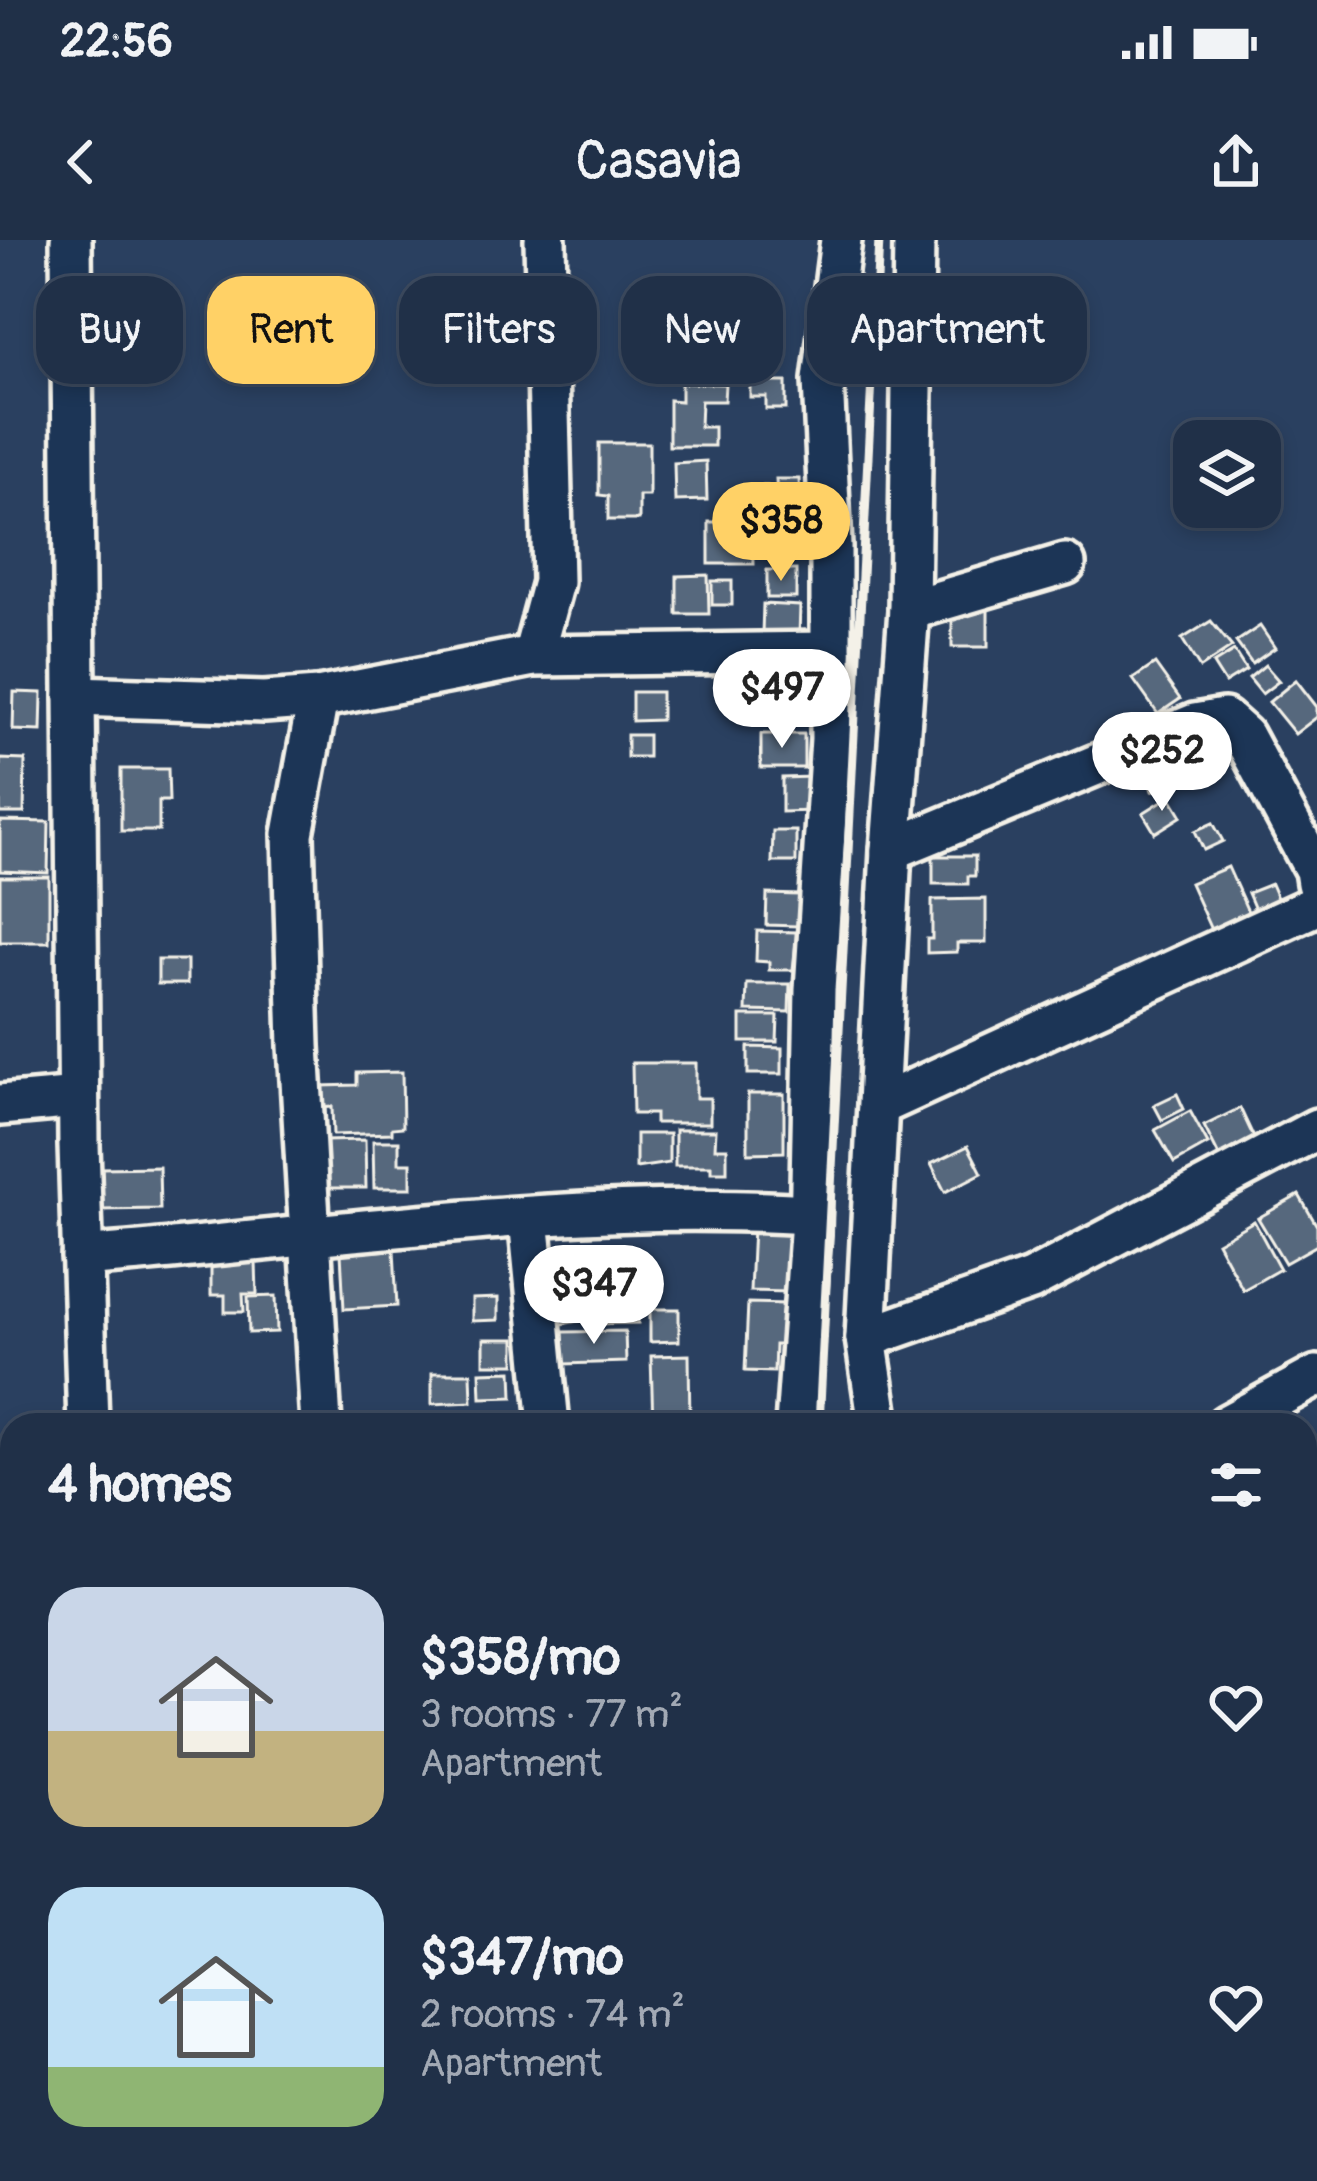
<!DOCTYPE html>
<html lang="en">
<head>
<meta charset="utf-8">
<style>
	body { margin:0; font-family:Pangolin,sans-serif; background:#2d3c52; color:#f1f3f6; height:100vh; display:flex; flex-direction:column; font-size:45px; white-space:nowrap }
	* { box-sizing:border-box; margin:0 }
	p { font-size:39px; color:#a2a9b4 }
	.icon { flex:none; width:66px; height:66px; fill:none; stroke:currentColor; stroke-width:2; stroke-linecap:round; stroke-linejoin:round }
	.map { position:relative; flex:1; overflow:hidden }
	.drawer { position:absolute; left:0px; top:1173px; width:1317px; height:768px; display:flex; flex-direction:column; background:#203048; border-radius:36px 36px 0 0; box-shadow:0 6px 18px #0003,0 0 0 3px #3d4b60 }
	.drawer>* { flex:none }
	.guide { position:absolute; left:36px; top:36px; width:1245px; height:108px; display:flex; gap:24px }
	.buttons { position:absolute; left:1173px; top:180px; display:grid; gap:24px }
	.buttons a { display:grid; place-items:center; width:108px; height:108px; border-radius:24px; background:#203048; box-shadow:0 6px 18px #0003,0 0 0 3px #3d4b60; font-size:60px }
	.price { position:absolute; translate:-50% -102px; padding:0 27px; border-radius:42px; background:#fff; color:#222; font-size:39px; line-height:78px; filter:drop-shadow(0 3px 6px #0008) }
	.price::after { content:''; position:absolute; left:50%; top:72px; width:36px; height:27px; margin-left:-18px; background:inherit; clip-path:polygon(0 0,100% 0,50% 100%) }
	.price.current { background:#ffd166; color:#111 }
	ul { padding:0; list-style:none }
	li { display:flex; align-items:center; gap:36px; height:300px; padding:0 48px }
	li span { display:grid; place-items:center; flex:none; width:336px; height:240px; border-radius:36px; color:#555 }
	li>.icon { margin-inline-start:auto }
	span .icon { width:144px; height:144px; fill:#fffc; stroke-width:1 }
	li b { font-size:51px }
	h2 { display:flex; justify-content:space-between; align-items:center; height:144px; padding:0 48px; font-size:51px }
	.chip { padding:0 42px; border-radius:36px; background:#203048; box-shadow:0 6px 18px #0003,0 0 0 3px #3d4b60; font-size:42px; line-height:108px }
	.chip.current { background:#ffd166; color:#111 }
	.status { display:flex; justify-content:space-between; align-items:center; height:84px; padding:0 60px; background:#203048; direction:ltr }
	.status svg { height:33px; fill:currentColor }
	header { display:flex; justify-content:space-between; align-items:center; height:156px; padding:0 48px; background:#203048; font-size:54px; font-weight:600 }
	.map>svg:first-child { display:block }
</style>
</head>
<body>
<div class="status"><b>22:56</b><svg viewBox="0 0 49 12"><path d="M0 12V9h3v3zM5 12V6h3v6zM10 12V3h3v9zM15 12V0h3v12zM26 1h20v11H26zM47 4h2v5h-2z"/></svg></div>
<header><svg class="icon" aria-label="back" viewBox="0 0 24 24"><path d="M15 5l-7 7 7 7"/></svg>Casavia<svg class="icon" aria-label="share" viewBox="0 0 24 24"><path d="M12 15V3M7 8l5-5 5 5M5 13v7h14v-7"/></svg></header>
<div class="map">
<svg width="1317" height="1941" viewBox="0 0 1317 1941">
	<rect width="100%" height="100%" fill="#2a4060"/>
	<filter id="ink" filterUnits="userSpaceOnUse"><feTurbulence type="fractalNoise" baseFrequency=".00833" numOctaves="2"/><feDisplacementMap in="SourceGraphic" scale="24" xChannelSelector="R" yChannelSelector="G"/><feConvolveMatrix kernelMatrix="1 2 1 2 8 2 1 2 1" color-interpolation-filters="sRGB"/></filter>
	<g filter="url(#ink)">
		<g fill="#56677d" stroke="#f4f1e8" stroke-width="3">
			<polygon points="750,142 786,142 786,169 766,169 766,157 750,157"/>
			<polygon points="681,143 725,144 724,161 701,161 700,187 714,187 714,206 669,206 669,160 681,161"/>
			<polygon points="599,203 649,203 649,256 639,256 639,280 608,280 608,256 599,255"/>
			<polygon points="706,221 707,260 675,261 674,223"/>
			<polygon points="776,239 799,239 800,261 777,263"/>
			<rect x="740" y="246" width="27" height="22"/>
			<rect x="770" y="272" width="29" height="33"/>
			<polygon points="709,282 753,282 754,324 709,324"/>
			<rect x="767" y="330" width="29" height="28"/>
			<polygon points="708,335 709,374 677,374 677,336"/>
			<rect x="712" y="341" width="20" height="24"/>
			<polygon points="763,364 800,366 799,395 762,394"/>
			<rect x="952" y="370" width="36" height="37"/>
			<polygon points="1211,381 1232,407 1200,428 1182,399"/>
			<polygon points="1260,386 1275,408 1252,424 1236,402"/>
			<polygon points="1234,411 1246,430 1225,443 1213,424"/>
			<polygon points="1155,424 1180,459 1158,474 1133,439"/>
			<polygon points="1265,425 1279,441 1262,454 1249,438"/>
			<polygon points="1296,440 1317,467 1317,477 1295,494 1269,462"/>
			<polygon points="14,452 42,453 41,491 13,490"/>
			<polygon points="632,452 661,452 661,480 632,481"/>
			<rect x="761" y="494" width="43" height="34"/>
			<rect x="627" y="495" width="21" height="22"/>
			<polygon points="0,519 25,520 24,573 0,573"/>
			<polygon points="1171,521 1178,543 1152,551 1145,530"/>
			<polygon points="121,529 168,529 169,561 159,561 159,591 121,591"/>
			<polygon points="812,537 813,571 782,572 782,538"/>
			<polygon points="1170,556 1182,576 1155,593 1143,573"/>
			<polygon points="0,581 49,582 48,633 0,631"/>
			<polygon points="1213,583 1223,601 1204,610 1195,591"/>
			<polygon points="773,591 796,591 796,622 772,622"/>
			<polygon points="933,616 975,616 975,636 968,636 968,644 933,644"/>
			<polygon points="1228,627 1250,676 1212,692 1190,643"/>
			<rect x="0" y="637" width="49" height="65"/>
			<polygon points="1271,644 1280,665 1257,674 1248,653"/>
			<polygon points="767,654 799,655 798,686 766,685"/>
			<polygon points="986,659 986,703 957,703 957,712 927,713 927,699 932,699 932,660"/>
			<polygon points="757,691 797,692 793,730 769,730 769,722 756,721"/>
			<rect x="158" y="720" width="29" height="24"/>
			<polygon points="747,744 790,744 789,772 746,771"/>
			<polygon points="741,776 778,776 777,802 741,802"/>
			<polygon points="748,807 782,808 782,834 748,834"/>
			<polygon points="632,823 696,823 696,858 710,858 710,883 655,883 655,874 633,874"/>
			<polygon points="402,832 403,887 392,888 392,893 333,895 332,867 321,868 320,846 357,845 357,833"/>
			<polygon points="748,854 784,854 784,912 748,913"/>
			<polygon points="1177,854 1184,869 1162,880 1154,865"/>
			<polygon points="1240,868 1255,900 1219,916 1204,886"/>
			<polygon points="1190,871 1208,904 1174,923 1155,890"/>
			<polygon points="675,890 716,890 715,908 727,908 727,932 711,932 711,926 675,926"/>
			<polygon points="636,894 669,894 669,923 636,928"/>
			<polygon points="365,900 366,948 326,948 324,901"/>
			<polygon points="373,901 399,901 399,923 411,923 411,948 374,948"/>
			<polygon points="968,906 982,933 945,952 931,924"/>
			<polygon points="159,927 160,969 101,970 100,928"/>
			<polygon points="1299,955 1317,986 1317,1005 1285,1023 1258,978"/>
			<polygon points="1254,981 1280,1029 1243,1050 1217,1002"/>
			<polygon points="753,987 792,989 789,1052 750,1051"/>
			<polygon points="394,1010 397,1066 344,1069 341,1013"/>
			<polygon points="603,1019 605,1051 559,1052 558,1021"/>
			<polygon points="211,1022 256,1022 257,1054 243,1054 244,1072 225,1072 225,1055 211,1055"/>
			<polygon points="637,1033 638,1083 594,1084 594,1055 610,1055 610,1034"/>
			<polygon points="276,1056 277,1092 249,1093 248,1057"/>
			<polygon points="498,1058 498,1080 472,1081 472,1059"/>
			<polygon points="584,1063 584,1080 551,1086 551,1064"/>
			<polygon points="748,1063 785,1064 783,1105 775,1105 774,1132 745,1131"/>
			<polygon points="650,1069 679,1069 679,1101 650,1102"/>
			<polygon points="625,1091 626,1122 564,1124 563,1092"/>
			<rect x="484" y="1099" width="31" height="25"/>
			<polygon points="689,1115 690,1185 653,1185 651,1116"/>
			<polygon points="512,1131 513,1157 481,1158 480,1132"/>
			<polygon points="432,1133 471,1133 472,1162 432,1164"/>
			<polygon points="1317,1464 1317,1521 1305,1527 1305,1469"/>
			<polygon points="460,1929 461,1941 425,1941 423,1930"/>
			<rect x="605" y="1929" width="38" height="12"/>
		</g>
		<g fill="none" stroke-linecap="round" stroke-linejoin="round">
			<g stroke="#f4f1e8" stroke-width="48">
				<g id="minor">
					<polyline points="71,0 79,905 88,1185"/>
					<polyline points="909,370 1065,324"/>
					<polyline points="533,416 553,342 545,0"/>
					<polyline points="75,456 264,462 318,458 533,416 831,412"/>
					<polyline points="318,458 293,594 299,806 321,1185"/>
					<polyline points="891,610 1195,484 1224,479 1243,496 1315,630 1317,643"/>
					<polyline points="0,865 78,858"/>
					<polyline points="880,865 1314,666 1317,659"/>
					<polyline points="529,978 549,1185"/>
					<path d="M82 1017C323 998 568 958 810 974"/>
					<polyline points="866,1098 1031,1040 1317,889"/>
					<polyline points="796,1185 810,994 815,750 831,499 831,307 823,140 841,0"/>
					<polyline points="879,1185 866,1098 891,610 909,370 914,0"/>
					<polyline points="1227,1185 1317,1136"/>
					<polyline points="0,1438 12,1437"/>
					<polyline points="1305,1681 1317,1710"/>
					<polyline points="1305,1835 1317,1829"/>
					<polyline points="106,1929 107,1941"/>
					<polyline points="1190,1929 1196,1941"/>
					<polyline points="742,1941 743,1929"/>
					<polyline points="1088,1941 1115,1929"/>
				</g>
			</g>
			<polyline stroke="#f4f1e8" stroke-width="6" stroke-dasharray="3 9" stroke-linecap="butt" points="852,1929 852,1941"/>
			<use href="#minor" stroke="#1d3557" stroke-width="39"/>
			<g stroke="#f4f1e8" stroke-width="9">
				<polyline points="819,1185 879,0"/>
				<polyline points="784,1941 784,1929"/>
			</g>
		</g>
	</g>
</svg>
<div class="buttons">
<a><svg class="icon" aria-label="layers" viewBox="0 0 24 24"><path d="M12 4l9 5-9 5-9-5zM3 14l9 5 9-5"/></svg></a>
</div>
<b class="price current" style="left:781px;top:344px">$358</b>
<b class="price" style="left:782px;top:511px">$497</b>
<b class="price" style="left:1162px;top:574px">$252</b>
<b class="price" style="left:594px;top:1107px">$347</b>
<div class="guide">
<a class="chip">Buy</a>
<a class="chip current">Rent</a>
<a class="chip">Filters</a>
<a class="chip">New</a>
<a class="chip">Apartment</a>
</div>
<section class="drawer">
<h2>4 homes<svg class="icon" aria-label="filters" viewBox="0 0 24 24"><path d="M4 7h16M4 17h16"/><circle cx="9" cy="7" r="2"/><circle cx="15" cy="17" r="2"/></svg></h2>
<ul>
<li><span style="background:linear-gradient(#c9d6e8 60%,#c2b280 0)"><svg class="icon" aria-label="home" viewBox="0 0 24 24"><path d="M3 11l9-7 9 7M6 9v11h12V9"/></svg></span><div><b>$358/mo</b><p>3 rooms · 77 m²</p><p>Apartment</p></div><svg class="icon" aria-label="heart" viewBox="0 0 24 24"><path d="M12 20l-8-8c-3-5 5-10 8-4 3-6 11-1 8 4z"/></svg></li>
<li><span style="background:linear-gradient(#bfe0f5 75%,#8fb573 0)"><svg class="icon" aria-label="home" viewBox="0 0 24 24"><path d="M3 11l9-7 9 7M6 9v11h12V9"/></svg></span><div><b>$347/mo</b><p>2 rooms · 74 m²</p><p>Apartment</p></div><svg class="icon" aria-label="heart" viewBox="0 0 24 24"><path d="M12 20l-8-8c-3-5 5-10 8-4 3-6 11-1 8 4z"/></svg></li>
</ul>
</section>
</div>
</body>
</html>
